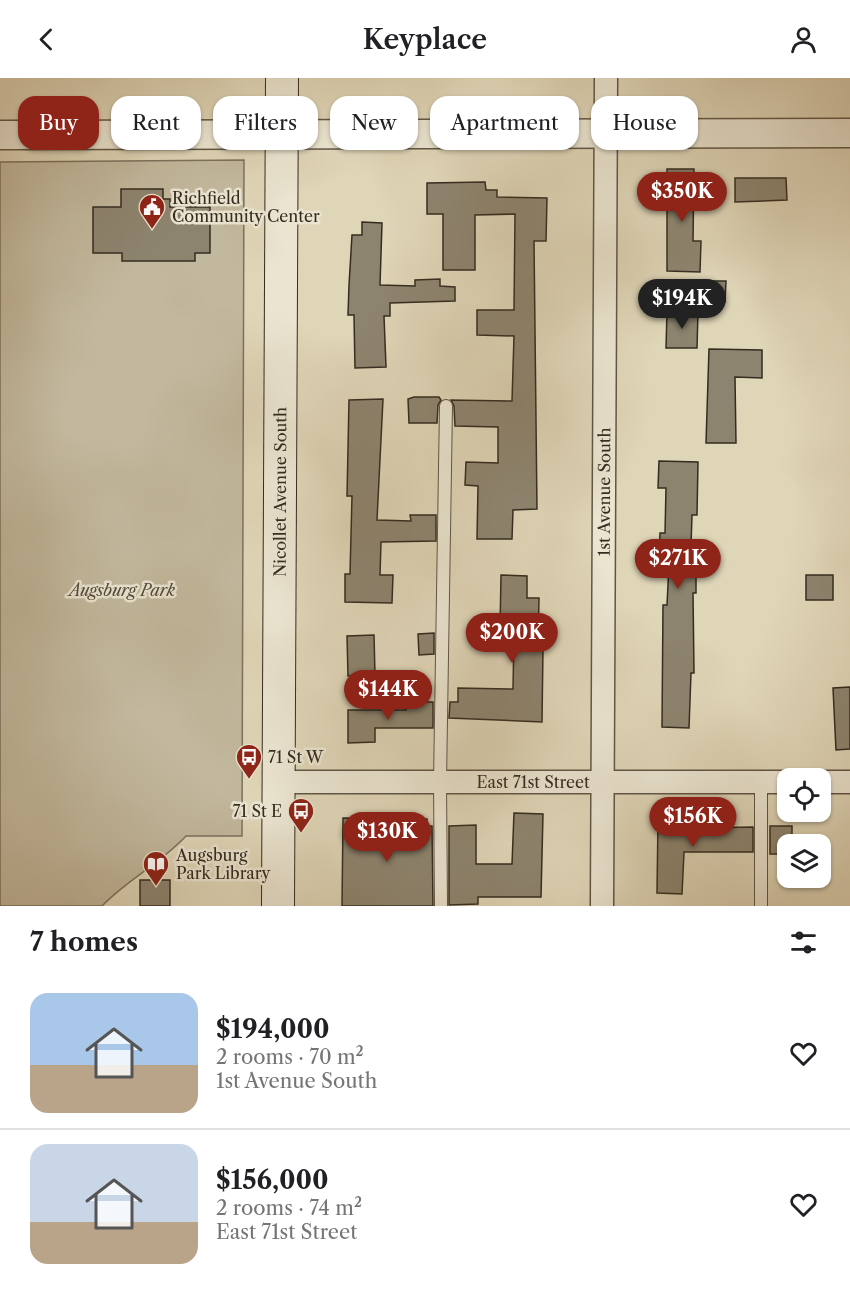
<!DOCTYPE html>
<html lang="en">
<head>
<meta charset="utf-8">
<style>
	body { margin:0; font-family:"Libre Caslon Text",serif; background:#f2f2f2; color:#202124; height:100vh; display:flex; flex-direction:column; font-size:22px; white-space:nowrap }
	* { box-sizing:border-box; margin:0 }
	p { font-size:20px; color:#757577 }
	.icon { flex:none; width:33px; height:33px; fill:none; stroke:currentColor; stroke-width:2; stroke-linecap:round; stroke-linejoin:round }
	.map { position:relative; height:828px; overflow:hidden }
	.side { display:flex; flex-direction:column; background:#fff; flex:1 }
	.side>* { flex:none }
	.top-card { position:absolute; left:18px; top:18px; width:814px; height:54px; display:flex; gap:12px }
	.tools { position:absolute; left:777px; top:690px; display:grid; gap:12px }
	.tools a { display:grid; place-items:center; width:54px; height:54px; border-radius:12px; background:#fff; box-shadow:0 2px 4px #0004; font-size:30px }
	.price { position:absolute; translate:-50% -51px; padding:0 14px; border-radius:21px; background:#8f2418; color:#fff; font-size:20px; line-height:39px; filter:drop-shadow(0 2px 3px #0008) }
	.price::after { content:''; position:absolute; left:50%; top:36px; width:18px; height:14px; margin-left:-9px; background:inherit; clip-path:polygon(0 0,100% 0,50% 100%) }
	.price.on { background:#222; color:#fff }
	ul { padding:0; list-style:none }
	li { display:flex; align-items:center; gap:18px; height:150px; padding:0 30px }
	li+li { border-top:2px solid #e0e0e0 }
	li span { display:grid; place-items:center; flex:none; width:168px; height:120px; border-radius:18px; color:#555 }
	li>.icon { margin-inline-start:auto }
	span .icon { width:72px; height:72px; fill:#fffc; stroke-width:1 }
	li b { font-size:26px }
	h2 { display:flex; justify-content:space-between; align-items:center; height:72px; padding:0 30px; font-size:26px }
	.chip { padding:0 21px; border-radius:18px; background:#fff; box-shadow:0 2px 4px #0004; font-size:21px; line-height:54px }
	.chip.on { background:#8f2418; color:#fff }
	header { display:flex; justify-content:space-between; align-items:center; height:78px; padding:0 30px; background:#fff; font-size:27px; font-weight:600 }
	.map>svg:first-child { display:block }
</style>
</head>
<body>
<header><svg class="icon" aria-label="back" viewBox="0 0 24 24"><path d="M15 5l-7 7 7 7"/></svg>Keyplace<svg class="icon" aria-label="person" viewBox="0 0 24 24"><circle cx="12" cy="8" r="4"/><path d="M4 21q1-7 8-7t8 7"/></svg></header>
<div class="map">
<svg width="850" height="828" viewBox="0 0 850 828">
	<rect width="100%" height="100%" fill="#dfd5b7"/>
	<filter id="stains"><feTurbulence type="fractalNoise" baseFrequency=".00333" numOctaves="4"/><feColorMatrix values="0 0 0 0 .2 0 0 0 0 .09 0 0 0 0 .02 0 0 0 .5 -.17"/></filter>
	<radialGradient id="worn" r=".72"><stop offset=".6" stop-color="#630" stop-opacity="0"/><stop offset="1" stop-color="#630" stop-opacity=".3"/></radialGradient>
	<path fill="#c2b89d" stroke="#7c725e" stroke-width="1.5" d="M244 82 242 758H186C161 785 127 802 102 828H0V84Z"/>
	<g fill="#8d846f" stroke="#352c20" stroke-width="1.5">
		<polygon points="667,91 694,91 693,163 701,163 700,194 667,193"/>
		<polygon points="735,100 786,100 787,122 735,124"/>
		<polygon points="485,104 486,112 497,112 497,119 547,120 546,163 534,163 537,431 513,432 512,461 477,461 478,408 465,407 466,384 498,385 498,349 455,348 454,328 451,322 512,323 514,258 477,257 477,232 514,232 515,136 475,137 475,192 443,192 443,136 427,136 427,105"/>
		<polygon points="121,111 163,111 163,121 170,121 170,129 210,129 210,175 195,175 195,183 122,183 122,175 93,175 93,129 121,129"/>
		<polygon points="362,144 382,145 380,207 415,208 415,202 440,201 440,208 455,209 455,223 390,225 390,238 384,238 386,289 355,290 354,237 348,237 349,207 352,157 362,157"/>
		<polygon points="703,203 726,203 725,224 703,224"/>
		<polygon points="667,233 698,234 697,270 666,270"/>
		<polygon points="709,271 762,272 762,300 735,299 736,365 706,365"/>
		<polygon points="414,319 439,319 441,322 438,327 437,345 409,345 408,321"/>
		<polygon points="383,321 377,442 411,443 410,437 436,437 436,463 381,464 380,497 393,497 392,525 345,524 345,496 350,496 352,418 347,418 349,322"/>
		<polygon points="659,383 698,384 697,437 692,437 690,498 696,498 696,515 693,515 694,595 691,595 689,650 662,649 663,527 667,527 669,487 659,487 660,455 665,455 666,410 658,410"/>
		<polygon points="501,497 527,498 527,520 539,520 538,571 543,571 542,644 449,640 450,624 458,624 458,610 513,611 514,551 500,551"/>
		<rect x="806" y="497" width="27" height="25"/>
		<polygon points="434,555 434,576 419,577 418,556"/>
		<polygon points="374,557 375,597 348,598 347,558"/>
		<polygon points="850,609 850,671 836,672 833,610"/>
		<polygon points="406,624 433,624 433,650 375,650 375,664 348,665 348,632 406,632"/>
		<polygon points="514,735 543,736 541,819 478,819 478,826 449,827 449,748 476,747 476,786 512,786"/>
		<polygon points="343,740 427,741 427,748 432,748 433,828 342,828"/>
		<polygon points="658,742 699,742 699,750 753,749 753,774 684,774 682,816 657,815"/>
		<polygon points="770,748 792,748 792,766 788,766 788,776 770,776"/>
		<rect x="140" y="802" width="30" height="26"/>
	</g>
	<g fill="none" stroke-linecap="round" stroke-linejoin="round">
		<g stroke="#605646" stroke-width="14">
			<g id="service">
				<polyline points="441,828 440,704 446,328"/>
				<polyline points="761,828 761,704"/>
			</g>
		</g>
		<g stroke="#605646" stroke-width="25">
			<g id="minor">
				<path id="s1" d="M279 704H788"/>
				<polyline points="820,704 850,704"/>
				<path id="s2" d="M602 828 606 0"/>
			</g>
		</g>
		<g stroke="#605646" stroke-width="31">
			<polyline id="tertiary" points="0,57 850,55"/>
		</g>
		<g stroke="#352c20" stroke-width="34">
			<g id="secondary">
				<path id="s3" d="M278 828 282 0"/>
			</g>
		</g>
		<use href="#service" stroke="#eae4d0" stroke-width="12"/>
		<use href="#minor" stroke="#eae4d0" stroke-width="22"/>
		<use href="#tertiary" stroke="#eae4d0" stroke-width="28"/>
		<use href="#secondary" stroke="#eae4d0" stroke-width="32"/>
	</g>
	<defs>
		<g id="civic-pin" transform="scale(1.35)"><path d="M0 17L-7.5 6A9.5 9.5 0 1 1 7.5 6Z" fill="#8f2418" stroke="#eae4d0"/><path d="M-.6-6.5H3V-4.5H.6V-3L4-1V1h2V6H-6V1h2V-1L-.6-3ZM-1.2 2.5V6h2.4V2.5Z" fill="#fff"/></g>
		<g id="bus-pin" transform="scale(1.35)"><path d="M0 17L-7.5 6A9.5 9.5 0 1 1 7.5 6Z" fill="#8f2418" stroke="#eae4d0"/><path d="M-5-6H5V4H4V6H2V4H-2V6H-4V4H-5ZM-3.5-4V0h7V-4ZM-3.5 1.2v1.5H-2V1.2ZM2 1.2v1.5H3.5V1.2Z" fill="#fff"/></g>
		<g id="library-pin" transform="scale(1.35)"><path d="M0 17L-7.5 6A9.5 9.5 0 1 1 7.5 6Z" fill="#8f2418" stroke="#eae4d0"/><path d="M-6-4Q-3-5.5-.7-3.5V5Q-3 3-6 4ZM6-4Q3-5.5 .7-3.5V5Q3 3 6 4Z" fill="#fff"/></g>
	</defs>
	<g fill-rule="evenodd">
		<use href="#civic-pin" x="152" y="129"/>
		<use href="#bus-pin" x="249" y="679"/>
		<use href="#bus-pin" x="301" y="733"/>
		<use href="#library-pin" x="156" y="786"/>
	</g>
	<g text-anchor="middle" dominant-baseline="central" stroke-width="5" stroke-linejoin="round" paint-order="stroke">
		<g font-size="16" fill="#352c20" stroke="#eae4d0" text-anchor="start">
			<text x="172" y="120">Richfield<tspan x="172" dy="18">Community Center</tspan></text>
			<text x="268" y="679">71 St W</text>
			<text x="282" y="733" text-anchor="end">71 St E</text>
			<text x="176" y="777">Augsburg<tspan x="176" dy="18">Park Library</tspan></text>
		</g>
		<g font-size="16" fill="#352c20" stroke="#eae4d0">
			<text stroke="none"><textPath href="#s3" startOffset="414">Nicollet Avenue South</textPath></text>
			<text stroke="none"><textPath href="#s2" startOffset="414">1st Avenue South</textPath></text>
			<text stroke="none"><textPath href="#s1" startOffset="254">East 71st Street</textPath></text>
		</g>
		<g font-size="16" font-style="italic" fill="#514839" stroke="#eae4d0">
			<text x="122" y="512">Augsburg Park</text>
		</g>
	</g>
	<rect width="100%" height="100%" filter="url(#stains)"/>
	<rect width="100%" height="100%" fill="url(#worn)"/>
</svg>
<div class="tools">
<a><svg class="icon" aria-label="locate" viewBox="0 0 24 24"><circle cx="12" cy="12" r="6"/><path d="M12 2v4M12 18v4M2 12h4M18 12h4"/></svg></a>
<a><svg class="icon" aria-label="layers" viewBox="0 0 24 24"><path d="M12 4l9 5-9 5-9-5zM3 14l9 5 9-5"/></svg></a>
</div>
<b class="price" style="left:682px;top:145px">$350K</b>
<b class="price on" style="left:682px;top:252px">$194K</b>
<b class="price" style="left:678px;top:512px">$271K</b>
<b class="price" style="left:512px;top:586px">$200K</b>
<b class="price" style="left:388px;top:643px">$144K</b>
<b class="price" style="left:693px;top:770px">$156K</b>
<b class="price" style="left:387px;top:785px">$130K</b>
<div class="top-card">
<a class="chip on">Buy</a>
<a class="chip">Rent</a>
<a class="chip">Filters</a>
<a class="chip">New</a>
<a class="chip">Apartment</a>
<a class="chip">House</a>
</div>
</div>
<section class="side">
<h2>7 homes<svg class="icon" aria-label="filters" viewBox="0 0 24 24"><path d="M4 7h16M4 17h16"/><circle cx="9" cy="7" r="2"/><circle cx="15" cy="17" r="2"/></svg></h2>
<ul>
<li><span style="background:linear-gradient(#a9c7e8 60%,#b9a48a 0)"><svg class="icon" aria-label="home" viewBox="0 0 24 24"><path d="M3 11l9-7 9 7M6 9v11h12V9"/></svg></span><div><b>$194,000</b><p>2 rooms · 70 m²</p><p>1st Avenue South</p></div><svg class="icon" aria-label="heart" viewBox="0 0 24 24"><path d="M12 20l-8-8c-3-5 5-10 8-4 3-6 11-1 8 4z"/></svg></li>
<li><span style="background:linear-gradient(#c9d6e8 65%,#b9a48a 0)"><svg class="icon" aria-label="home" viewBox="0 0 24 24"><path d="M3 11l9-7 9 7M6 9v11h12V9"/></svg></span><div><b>$156,000</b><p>2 rooms · 74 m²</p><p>East 71st Street</p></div><svg class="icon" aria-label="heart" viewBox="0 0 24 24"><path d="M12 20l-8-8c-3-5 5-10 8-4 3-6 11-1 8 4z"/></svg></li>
</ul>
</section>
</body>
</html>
